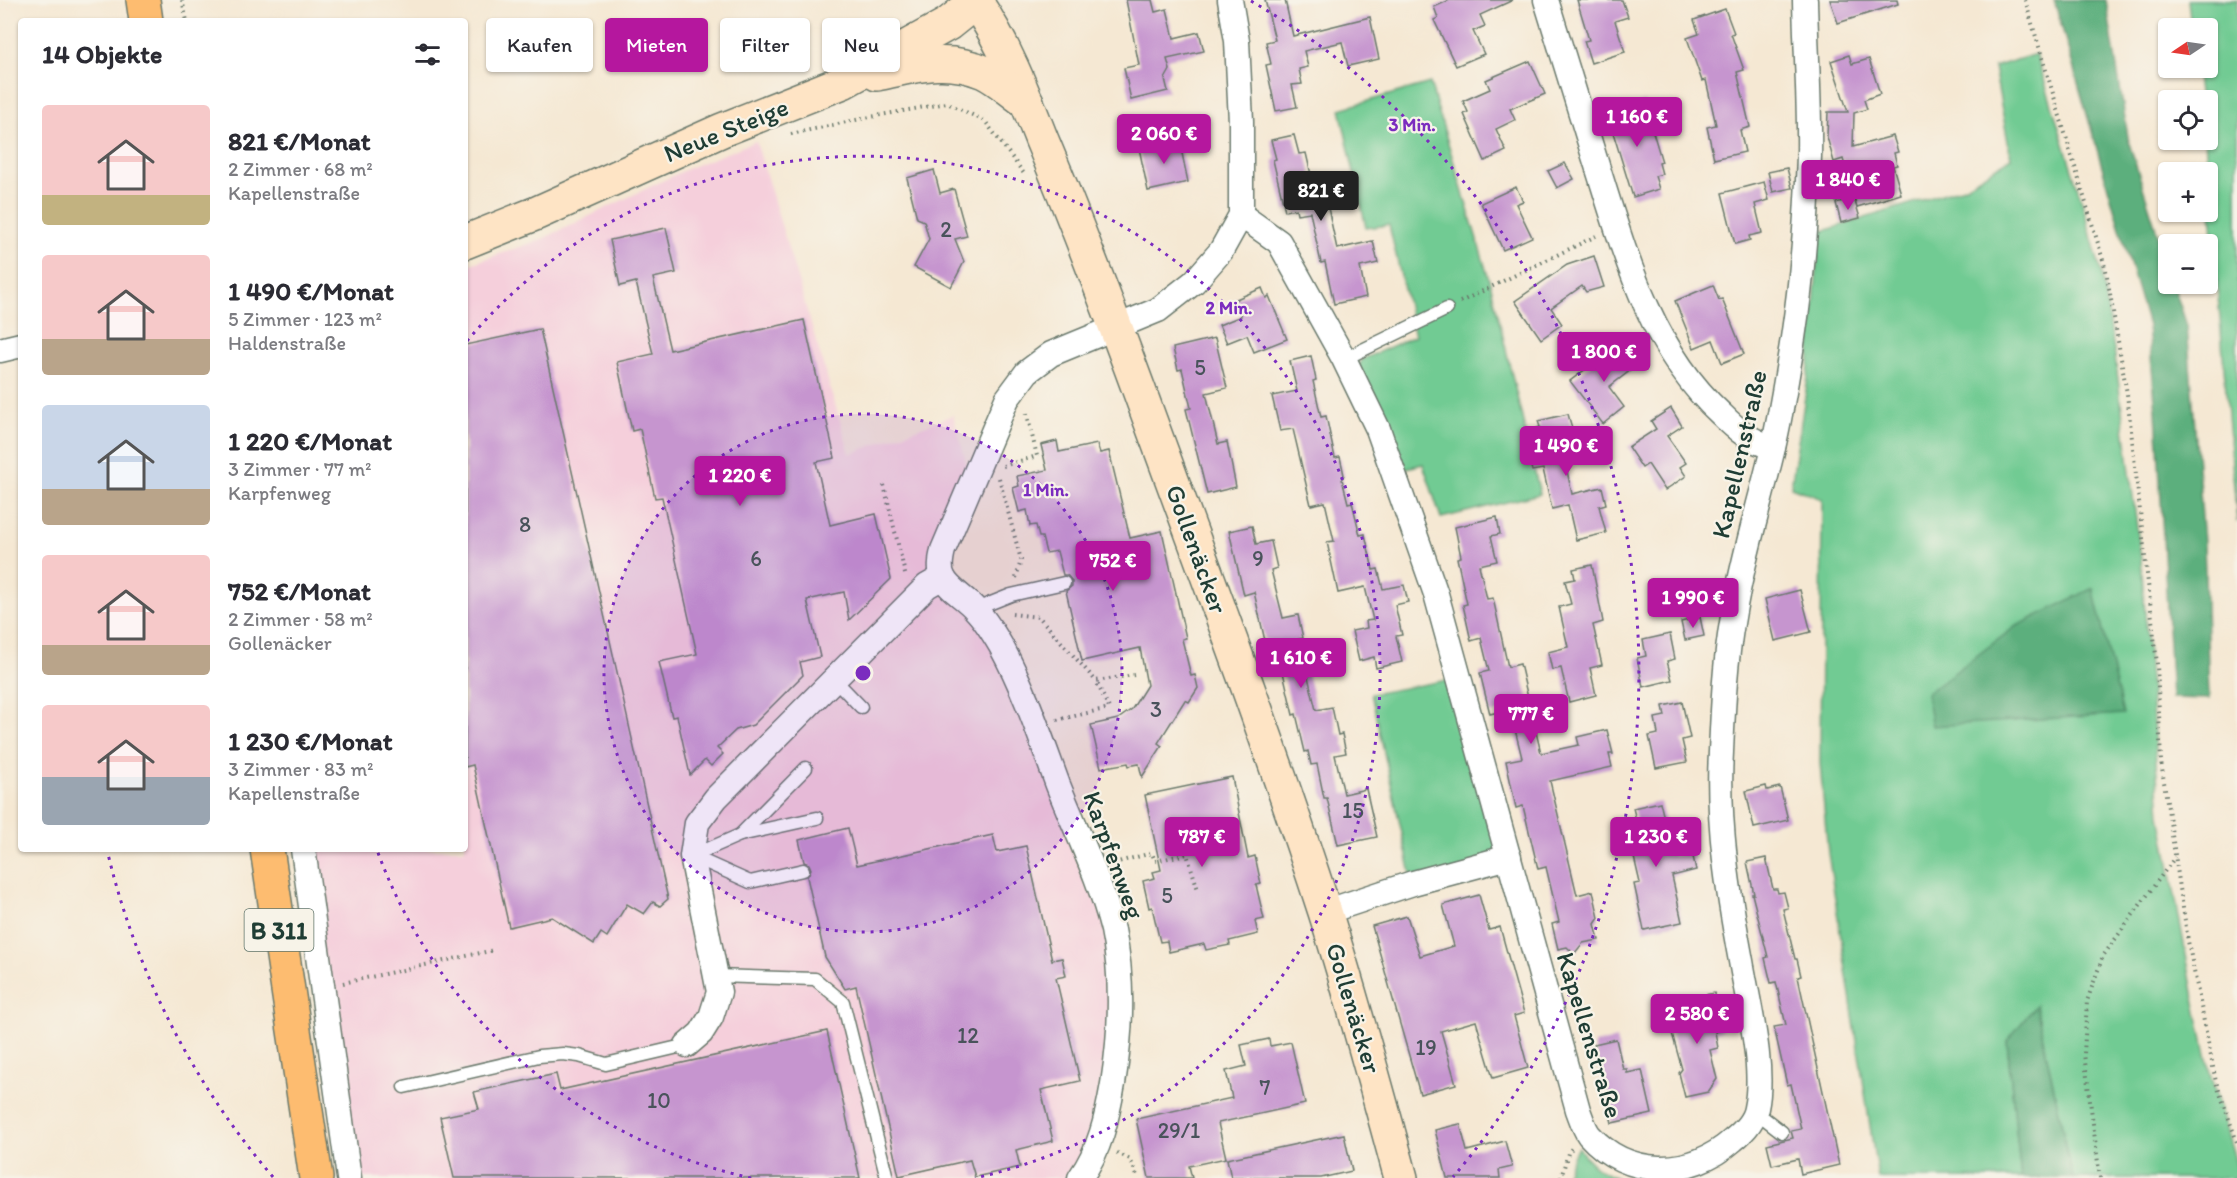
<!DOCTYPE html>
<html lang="de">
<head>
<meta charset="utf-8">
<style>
	body { margin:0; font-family:Itim,sans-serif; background:#f7f7f7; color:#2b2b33; height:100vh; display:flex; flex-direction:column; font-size:22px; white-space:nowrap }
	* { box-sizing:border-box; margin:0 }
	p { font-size:20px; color:#7c7c81 }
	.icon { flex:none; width:33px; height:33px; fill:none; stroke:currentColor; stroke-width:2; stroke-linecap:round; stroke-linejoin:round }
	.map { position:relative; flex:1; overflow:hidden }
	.details { position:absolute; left:18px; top:18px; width:450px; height:834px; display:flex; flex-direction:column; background:#fff; border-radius:6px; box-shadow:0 2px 4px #0004 }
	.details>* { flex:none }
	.hud { position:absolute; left:486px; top:18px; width:570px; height:54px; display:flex; gap:12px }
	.needle { width:39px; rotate:257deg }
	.fabs { position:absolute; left:2158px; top:18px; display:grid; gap:12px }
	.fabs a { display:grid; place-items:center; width:60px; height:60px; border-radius:6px; background:#fff; box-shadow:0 2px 4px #0004; font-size:30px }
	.price { position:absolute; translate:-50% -51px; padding:0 14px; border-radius:6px; background:#b5179e; color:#fff; font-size:20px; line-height:39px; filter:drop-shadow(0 2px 3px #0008) }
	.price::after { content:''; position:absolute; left:50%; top:36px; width:18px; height:14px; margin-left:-9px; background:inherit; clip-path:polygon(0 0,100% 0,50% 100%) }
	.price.selected { background:#222; color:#fff }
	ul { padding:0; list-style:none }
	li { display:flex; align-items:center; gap:18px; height:150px; padding:0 24px }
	li span { display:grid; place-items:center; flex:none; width:168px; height:120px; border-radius:6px; color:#555 }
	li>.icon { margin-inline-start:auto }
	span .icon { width:72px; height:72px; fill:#fffc; stroke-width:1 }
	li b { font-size:26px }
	h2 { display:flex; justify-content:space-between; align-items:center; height:72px; padding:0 24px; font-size:26px }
	.pill { padding:0 21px; border-radius:6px; background:#fff; box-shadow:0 2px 4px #0004; font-size:21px; line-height:54px }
	.pill.selected { background:#b5179e; color:#fff }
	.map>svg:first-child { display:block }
</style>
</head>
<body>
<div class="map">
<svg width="2237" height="1178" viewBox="0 0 2237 1178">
	<rect width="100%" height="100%" fill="#f7f3e8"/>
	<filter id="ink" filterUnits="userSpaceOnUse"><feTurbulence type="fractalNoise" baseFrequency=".0167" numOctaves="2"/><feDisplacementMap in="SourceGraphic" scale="12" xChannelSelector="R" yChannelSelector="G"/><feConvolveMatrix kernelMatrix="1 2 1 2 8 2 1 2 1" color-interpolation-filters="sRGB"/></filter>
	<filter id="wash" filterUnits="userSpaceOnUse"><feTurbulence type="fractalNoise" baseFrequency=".008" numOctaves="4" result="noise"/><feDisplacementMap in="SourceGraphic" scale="24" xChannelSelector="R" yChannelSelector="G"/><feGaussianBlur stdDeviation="1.35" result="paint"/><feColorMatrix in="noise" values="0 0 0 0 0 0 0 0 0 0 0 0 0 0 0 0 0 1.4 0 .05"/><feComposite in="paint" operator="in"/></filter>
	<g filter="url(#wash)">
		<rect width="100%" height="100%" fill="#f5e8d3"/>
		<polygon fill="#f5cfdb" points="756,141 850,454 953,415 972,483 943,577 976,609 1112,929 1107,1117 1076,1178 349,1178 303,849 465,849 465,266 540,240 687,169"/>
		<g fill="#71cb93" stroke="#488464" stroke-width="1.5">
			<polygon points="2188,0 2237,0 2237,522 2205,140 2208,140 2208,100 2200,100 2196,68 2208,68 2208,28 2191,28"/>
			<polygon points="2036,54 2082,202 2102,276 2115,356 2141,559 2160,815 2194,998 2210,1073 2237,1167 2237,1178 2073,1178 2036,1006 2007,1042 2021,1178 1878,1178 1828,853 1820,763 1822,499 1791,487 1808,377 1820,232 1964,187 2011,158 1994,67"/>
			<polygon points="1430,83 1491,286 1540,494 1441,518 1423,464 1403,469 1357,368 1363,359 1415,336 1389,225 1366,228 1340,109"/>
			<polygon points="1459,678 1509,857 1413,883 1371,694"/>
			<path d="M1578 1147C1589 1162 1599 1172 1617 1178H1565L1570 1163Z"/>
		</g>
		<g fill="#5caf7d" stroke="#3e7658" stroke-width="1.5">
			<polygon points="2054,0 2106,0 2129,143 2169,270 2169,284 2173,284 2187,326 2204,542 2209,699 2172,698 2156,411 2148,326"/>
			<polygon points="2093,588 2123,714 1932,726 1926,694 2015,627"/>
			<polygon points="2036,1005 2073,1178 2021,1178 2007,1041"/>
		</g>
		<g id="blocks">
			<g fill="#c695cf">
				<polygon points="1126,0 1152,0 1155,12 1167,9 1174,38 1199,32 1204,51 1167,59 1170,70 1165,79 1168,91 1131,100 1124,68 1139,65"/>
				<polygon points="1265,0 1285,0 1293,36 1370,17 1379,59 1348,66 1342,42 1304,51 1308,67 1299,69 1302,84 1292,85 1297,107 1276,111 1266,65 1271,64 1266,42 1275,40"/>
				<polygon points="1450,0 1513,0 1480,15 1485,26 1473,31 1484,54 1456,66 1434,20 1438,18 1434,7"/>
				<polygon points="1577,0 1622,0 1628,17 1615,21 1625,52 1591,63 1584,41 1589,40"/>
				<polygon points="1830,0 1897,0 1898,4 1838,23"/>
				<polygon points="1725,9 1734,33 1731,34 1744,70 1737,72 1750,127 1740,130 1745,152 1714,159 1707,127 1716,125 1706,80 1702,81 1687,38 1699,34 1694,20"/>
				<polygon points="1849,55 1852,64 1869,59 1880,94 1864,100 1867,109 1854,113 1853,147 1893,136 1898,152 1894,153 1897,165 1893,166 1901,194 1857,207 1843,159 1834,162 1827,137 1828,112 1848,112 1831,61"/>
				<polygon points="1530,61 1545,94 1510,109 1515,120 1496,129 1506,151 1485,161 1464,114 1468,112 1463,101 1490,89 1486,80"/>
				<polygon points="1644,102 1662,162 1659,163 1662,174 1655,176 1659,189 1633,197 1607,113"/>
				<polygon points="1204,120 1209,140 1183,145 1178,125"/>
				<polygon points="1294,135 1299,154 1306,153 1313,183 1323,185 1337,249 1373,241 1378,263 1360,267 1366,297 1334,304 1325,262 1321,263 1310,212 1297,214 1296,209 1285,211 1273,160 1276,159 1271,140"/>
				<polygon points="1179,139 1188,182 1148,191 1139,148"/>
				<polygon points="1565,163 1574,179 1557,188 1548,171"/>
				<polygon points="1787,168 1792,188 1773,192 1768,172"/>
				<polygon points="934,170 940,193 954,189 967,236 955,239 964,262 951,287 914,267 929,239 924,221 917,218 907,178"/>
				<polygon points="1764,182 1769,200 1755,204 1762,233 1749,236 1750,240 1735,244 1722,193"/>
				<polygon points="1516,187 1523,201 1516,204 1532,237 1503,250 1481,203"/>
				<polygon points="1854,198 1860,218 1841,223 1836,203"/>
				<polygon points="666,228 676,273 653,278 670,350 804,320 835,458 816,462 830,525 876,514 891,579 849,620 844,592 807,600 820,657 800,662 803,675 753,725 736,730 717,748 723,754 711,766 705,760 690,775 677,716 672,717 659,662 697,654 662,497 655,498 640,429 632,431 617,362 653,354 636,282 620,286 610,240"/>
				<polygon points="1594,256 1604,287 1586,292 1582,286 1551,308 1562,324 1541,339 1515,301 1567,265"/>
				<polygon points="1713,285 1719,300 1722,299 1744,354 1722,363 1713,340 1694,348 1675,301"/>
				<polygon points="1262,288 1266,298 1269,296 1287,339 1254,352 1247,335 1227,343 1219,325 1241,316 1234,300"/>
				<polygon points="540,329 668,899 660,906 653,902 644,914 627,904 607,937 601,933 594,944 552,917 509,927 473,765 465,767 465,345"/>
				<polygon points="1215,338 1227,388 1206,393 1218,444 1227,442 1236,487 1207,494 1186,409 1191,408 1182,369 1178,370 1173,348"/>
				<polygon points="1619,344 1636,366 1609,387 1624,407 1603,424 1570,381"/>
				<polygon points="1311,356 1316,380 1313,381 1321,417 1326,416 1335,458 1340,457 1344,475 1342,479 1348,503 1352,502 1360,535 1365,534 1373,570 1378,569 1383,589 1404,585 1408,602 1395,605 1402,635 1396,636 1402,662 1376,668 1374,657 1359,661 1352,631 1367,628 1366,621 1373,620 1365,587 1338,593 1327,542 1334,541 1325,502 1311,505 1293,429 1280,431 1272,396 1297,391 1290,361"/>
				<polygon points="1671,408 1682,426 1667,436 1686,463 1680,467 1686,476 1665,490 1648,464 1642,468 1628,447 1656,429 1651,421"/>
				<polygon points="1568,414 1575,439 1572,453 1565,462 1572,494 1602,487 1606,504 1599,506 1606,533 1576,540 1568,505 1552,509 1543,469 1532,471 1527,451 1538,448 1536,438 1538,435 1537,428 1540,427 1538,421"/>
				<polygon points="1057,441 1059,452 1097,444 1100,453 1109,451 1130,538 1162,531 1186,638 1182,639 1191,676 1195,675 1198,688 1189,702 1185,700 1158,743 1162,746 1142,777 1139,764 1129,766 1128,763 1101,768 1091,725 1118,719 1132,709 1147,685 1140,648 1082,661 1066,591 1072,586 1072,581 1067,575 1063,575 1057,551 1046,553 1042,537 1039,537 1036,525 1030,526 1027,510 1019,512 1013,488 1019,486 1017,476 1047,470 1041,445"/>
				<polygon points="1497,517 1500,534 1491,536 1497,561 1479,565 1487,599 1493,598 1508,667 1520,664 1541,753 1579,745 1577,737 1607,730 1613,754 1609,754 1612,767 1550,781 1577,895 1593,891 1599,918 1595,924 1599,940 1583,943 1574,954 1567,947 1558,949 1552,924 1559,922 1546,867 1538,869 1523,806 1516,808 1506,761 1522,758 1510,709 1490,714 1480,673 1489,671 1481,638 1471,641 1463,605 1467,604 1457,558 1461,557 1455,527"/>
				<polygon points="1252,526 1256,544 1271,541 1277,568 1271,570 1283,618 1298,615 1303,638 1299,639 1316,710 1332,707 1338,735 1342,734 1346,753 1335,755 1344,794 1366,789 1377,837 1338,845 1327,798 1324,798 1317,764 1311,765 1308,751 1305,752 1296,714 1293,715 1283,672 1277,673 1269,640 1265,641 1254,592 1244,595 1229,531"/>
				<polygon points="1592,565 1603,622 1593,625 1602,665 1590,668 1596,695 1569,702 1561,668 1552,670 1548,652 1568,647 1559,607 1571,604 1565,581 1575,579 1573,569"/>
				<polygon points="1800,590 1811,632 1775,641 1765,599"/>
				<polygon points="1700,617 1704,636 1685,640 1681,622"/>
				<polygon points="1670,634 1675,659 1667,661 1672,680 1643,687 1637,658 1646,656 1643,640"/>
				<polygon points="1682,702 1690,738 1682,740 1687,762 1656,768 1649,736 1658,734 1655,718 1665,716 1663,706"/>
				<polygon points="1232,777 1248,858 1255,856 1261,884 1256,885 1264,919 1255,921 1258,934 1229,941 1230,945 1206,950 1204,944 1169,952 1167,941 1160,942 1152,907 1149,908 1143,881 1155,878 1153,872 1161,870 1145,795"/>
				<polygon points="1766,786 1767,790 1780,787 1788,820 1754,828 1746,791"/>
				<polygon points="1660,802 1673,856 1692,852 1696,870 1672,876 1682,922 1644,930 1634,884 1640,883 1627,827 1637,824 1633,808"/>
				<polygon points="848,828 857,865 993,835 997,852 1026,846 1052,960 1062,958 1066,976 1056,978 1080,1081 1041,1090 1053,1141 1016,1150 1020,1167 975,1177 970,1160 899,1176 856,986 845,989 825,957 807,877 811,869 809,864 804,862 799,840"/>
				<polygon points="1766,858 1773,889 1777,889 1778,893 1784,892 1788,908 1783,909 1795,959 1797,959 1801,976 1798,977 1839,1165 1801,1174 1798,1159 1772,1165 1767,1144 1793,1138 1791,1131 1801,1129 1791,1084 1787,1085 1774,1027 1786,1025 1776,982 1771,983 1765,958 1768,957 1752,894 1754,894 1747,862"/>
				<polygon points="1479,895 1489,930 1500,927 1516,985 1524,1013 1514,1016 1528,1068 1493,1078 1476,1021 1441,1031 1456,1084 1420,1094 1372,926 1407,916 1420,956 1454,946 1443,905"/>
				<polygon points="1714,993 1722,1030 1715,1032 1718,1048 1710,1050 1717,1079 1708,1092 1685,1097 1679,1073 1682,1069 1668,1019 1696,1013 1693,997"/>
				<polygon points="827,1031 860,1178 454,1178 440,1117 479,1109 474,1092 556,1074 560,1090"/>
				<polygon points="1269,1039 1270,1046 1291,1042 1305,1104 1218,1123 1226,1158 1189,1166 1192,1178 1149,1178 1136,1119 1232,1098 1226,1071 1246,1066 1241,1045"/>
				<polygon points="1616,1039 1623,1069 1627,1069 1627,1073 1642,1070 1652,1114 1612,1123 1594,1044"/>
				<polygon points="1460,1124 1467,1151 1505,1141 1512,1167 1499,1170 1500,1178 1447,1178 1435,1130"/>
				<polygon points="1344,1134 1352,1171 1321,1178 1231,1178 1227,1159"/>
			</g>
		</g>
	</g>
	<g filter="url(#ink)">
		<use href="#blocks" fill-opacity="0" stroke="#6a796c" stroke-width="1.5"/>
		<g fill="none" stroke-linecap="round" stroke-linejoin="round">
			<g stroke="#6a796c" stroke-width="15">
				<g id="lane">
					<polyline points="1344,359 1447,309"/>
					<polyline points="976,609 1011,595 1064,583"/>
					<polyline points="834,679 861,707"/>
					<polyline points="740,835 806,768"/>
					<polyline points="692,856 740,835 817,818"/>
					<polyline points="692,856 750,882 803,870"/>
					<polyline points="716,976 815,979 843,1002 887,1178"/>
					<polyline points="404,1087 539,1056 563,1054 579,1056 606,1064 687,1045"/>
					<polyline points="1756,1112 1782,1132"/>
				</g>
			</g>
			<g stroke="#6a796c" stroke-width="27">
				<g id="street">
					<path d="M1546 0C1562 52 1578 104 1594 156 1623 247 1648 347 1721 414 1737 430 1751 442 1773 447"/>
					<path d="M1241 215 1279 242 1344 359 1378 429 1436 594 1578 1110C1581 1118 1584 1128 1589 1135 1627 1178 1690 1178 1733 1140 1743 1132 1754 1121 1756 1108 1765 1067 1748 1003 1741 961 1728 892 1717 821 1721 752 1723 707 1725 661 1733 617 1742 561 1759 507 1772 452 1781 415 1787 376 1793 338 1802 279 1807 216 1809 156 1810 104 1806 52 1805 0"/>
					<polyline points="0,350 21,345"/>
					<polyline points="303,849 349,1178"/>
					<polyline points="1325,912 1413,883 1509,857"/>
					<polyline points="687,1045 701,1033 711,1017 719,992 692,856 697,823 716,798 927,586 943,577"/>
					<path d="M1080 1178C1100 1150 1107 1118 1113 1084 1121 1033 1124 982 1113 930 1101 881 1077 833 1058 785 1041 739 1025 690 1001 646 994 634 985 619 975 609 966 598 949 590 943 577 939 569 941 558 943 550L1007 399 1027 372 1051 354 1158 310 1194 282 1221 251 1241 215V121L1237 41 1230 0"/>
				</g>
			</g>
			<g stroke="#6a796c" stroke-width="36">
				<g id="secondary">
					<path d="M976 2C1004 43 1023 92 1041 138 1076 221 1108 306 1139 390 1202 563 1268 736 1325 912 1353 1000 1377 1089 1401 1178"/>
					<path d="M877 74C915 66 946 56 984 72 999 79 1013 93 1027 102"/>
					<polyline points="465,242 537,213 722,130 843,82 948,24 978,0"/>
				</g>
			</g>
			<g stroke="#6a796c" stroke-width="36">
				<g id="primary">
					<polyline points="143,0 146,21"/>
					<polyline points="267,849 316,1178"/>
				</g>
			</g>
			<g stroke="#6a796c" stroke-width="4" stroke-dasharray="1.5 4.5" stroke-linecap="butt">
				<polyline points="182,0 187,21"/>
				<polyline points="2025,0 2106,270 2127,394 2157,664 2161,762 2188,941 2216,1082 2237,1142"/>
				<polyline points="791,134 870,117 947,103 985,121 1025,175"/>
				<polyline points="1460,302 1596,236"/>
				<polyline points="1003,466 1037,456 1026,410"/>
				<polyline points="999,478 1021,560 1016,578"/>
				<polyline points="884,485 906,578"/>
				<polyline points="1012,614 1039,617 1096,681 1134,675"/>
				<polyline points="1057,720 1109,708 1096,681"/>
				<polyline points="1114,863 1152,853 1155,861 1187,854 1198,890"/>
				<polyline points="343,983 494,950"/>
				<polyline points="1117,1153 1130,1159 1138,1178"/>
				<polyline points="1561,1178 1568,1153 1572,1148"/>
				<polyline points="2100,1178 2084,1054 2087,1001 2103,956 2175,857"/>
			</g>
			<use href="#lane" stroke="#fff" stroke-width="12"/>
			<use href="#street" stroke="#fff" stroke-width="24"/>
			<use href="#secondary" stroke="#fee4c5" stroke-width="33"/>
			<use href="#primary" stroke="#fdbc6f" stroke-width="33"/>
		</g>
	</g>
	<circle cx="863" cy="673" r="259" fill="#7b2cbf" fill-opacity=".12"/>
	<g fill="none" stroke="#7b2cbf" stroke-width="3" stroke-dasharray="3 6">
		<circle cx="863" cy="673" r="259"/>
		<path d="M751 1178A517 517 0 0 1 377 850M467 341A517 517 0 1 1 975 1178"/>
		<path d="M273 1177A776 776 0 0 1 108 854M1251 1A776 776 0 0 1 1453 1177"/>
	</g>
	<g text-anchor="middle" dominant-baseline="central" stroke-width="4.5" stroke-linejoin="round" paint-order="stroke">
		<g font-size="22" fill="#49535b">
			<text x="946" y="229">2</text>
			<text x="1200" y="367">5</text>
			<text x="525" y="524">8</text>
			<text x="756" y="558">6</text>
			<text x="1258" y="558">9</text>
			<text x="1156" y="709">3</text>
			<text x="1353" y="810">15</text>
			<text x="1167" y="895">5</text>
			<text x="968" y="1035">12</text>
			<text x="1426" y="1047">19</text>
			<text x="1265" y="1087">7</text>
			<text x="659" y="1100">10</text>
			<text x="1179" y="1130">29/1</text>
		</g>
		<rect fill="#f7f3e8" stroke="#60746a" stroke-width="1.5" x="244.5" y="909" width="69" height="42" rx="4.5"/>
		<g font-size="24" font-weight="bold" fill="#1f3d34">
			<text x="279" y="930">B 311</text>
		</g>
		<g font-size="26" fill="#1f3d34" stroke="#f7f3e8">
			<text transform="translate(726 130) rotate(-22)">Neue Steige</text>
			<text transform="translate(1739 454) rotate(-77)">Kapellenstraße</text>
			<text transform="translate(1197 549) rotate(70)">Gollenäcker</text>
			<text transform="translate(1114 855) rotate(70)">Karpfenweg</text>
			<text transform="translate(1354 1008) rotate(73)">Gollenäcker</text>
			<text transform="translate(1590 1035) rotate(73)">Kapellenstraße</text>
		</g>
	</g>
	<circle cx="863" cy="673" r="9" fill="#7b2cbf" stroke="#f7f3e8" stroke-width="3"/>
	<g font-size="18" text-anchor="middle" font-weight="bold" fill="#7b2cbf" stroke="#f7f3e8" stroke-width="4.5" stroke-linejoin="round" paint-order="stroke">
		<text x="1412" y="131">3 Min.</text>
		<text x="1229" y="314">2 Min.</text>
		<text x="1046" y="496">1 Min.</text>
	</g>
</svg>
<div class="fabs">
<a><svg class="needle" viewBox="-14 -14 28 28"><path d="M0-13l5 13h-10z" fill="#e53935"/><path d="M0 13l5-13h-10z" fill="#7c7c81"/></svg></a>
<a><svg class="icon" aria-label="locate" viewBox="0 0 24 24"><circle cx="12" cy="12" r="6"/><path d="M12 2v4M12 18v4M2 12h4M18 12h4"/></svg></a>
<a>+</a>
<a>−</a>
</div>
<b class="price" style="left:1637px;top:148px">1 160 €</b>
<b class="price" style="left:1164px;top:165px">2 060 €</b>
<b class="price" style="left:1848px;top:211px">1 840 €</b>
<b class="price selected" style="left:1321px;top:222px">821 €</b>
<b class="price" style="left:1604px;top:383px">1 800 €</b>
<b class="price" style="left:1566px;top:477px">1 490 €</b>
<b class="price" style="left:740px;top:507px">1 220 €</b>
<b class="price" style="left:1113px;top:592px">752 €</b>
<b class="price" style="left:1693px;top:629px">1 990 €</b>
<b class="price" style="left:1301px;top:689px">1 610 €</b>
<b class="price" style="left:1531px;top:745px">777 €</b>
<b class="price" style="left:1202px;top:868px">787 €</b>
<b class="price" style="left:1656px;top:868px">1 230 €</b>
<b class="price" style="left:1697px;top:1045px">2 580 €</b>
<div class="hud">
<a class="pill">Kaufen</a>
<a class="pill selected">Mieten</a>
<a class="pill">Filter</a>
<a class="pill">Neu</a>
</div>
<section class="details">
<h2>14 Objekte<svg class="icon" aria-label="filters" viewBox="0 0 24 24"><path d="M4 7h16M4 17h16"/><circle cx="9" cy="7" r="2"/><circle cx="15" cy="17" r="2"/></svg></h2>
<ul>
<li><span style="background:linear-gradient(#f6c9c9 75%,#c2b280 0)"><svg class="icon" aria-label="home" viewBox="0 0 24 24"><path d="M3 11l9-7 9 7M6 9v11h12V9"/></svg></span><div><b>821 €/Monat</b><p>2 Zimmer · 68 m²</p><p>Kapellenstraße</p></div></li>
<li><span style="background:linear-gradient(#f6c9c9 70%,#b9a48a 0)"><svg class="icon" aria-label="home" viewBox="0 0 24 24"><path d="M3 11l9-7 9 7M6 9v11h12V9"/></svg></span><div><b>1 490 €/Monat</b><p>5 Zimmer · 123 m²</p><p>Haldenstraße</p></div></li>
<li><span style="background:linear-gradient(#c9d6e8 70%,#b9a48a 0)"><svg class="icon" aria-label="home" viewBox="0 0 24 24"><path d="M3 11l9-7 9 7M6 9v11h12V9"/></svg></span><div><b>1 220 €/Monat</b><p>3 Zimmer · 77 m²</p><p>Karpfenweg</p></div></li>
<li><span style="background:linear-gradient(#f6c9c9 75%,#b9a48a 0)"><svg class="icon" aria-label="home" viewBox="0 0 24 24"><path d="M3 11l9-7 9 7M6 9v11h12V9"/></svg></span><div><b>752 €/Monat</b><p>2 Zimmer · 58 m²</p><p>Gollenäcker</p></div></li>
<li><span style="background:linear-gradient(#f6c9c9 60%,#9aa5b1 0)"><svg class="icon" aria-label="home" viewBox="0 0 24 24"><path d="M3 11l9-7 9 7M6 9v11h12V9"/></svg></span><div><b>1 230 €/Monat</b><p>3 Zimmer · 83 m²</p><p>Kapellenstraße</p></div></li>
</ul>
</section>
</div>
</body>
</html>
